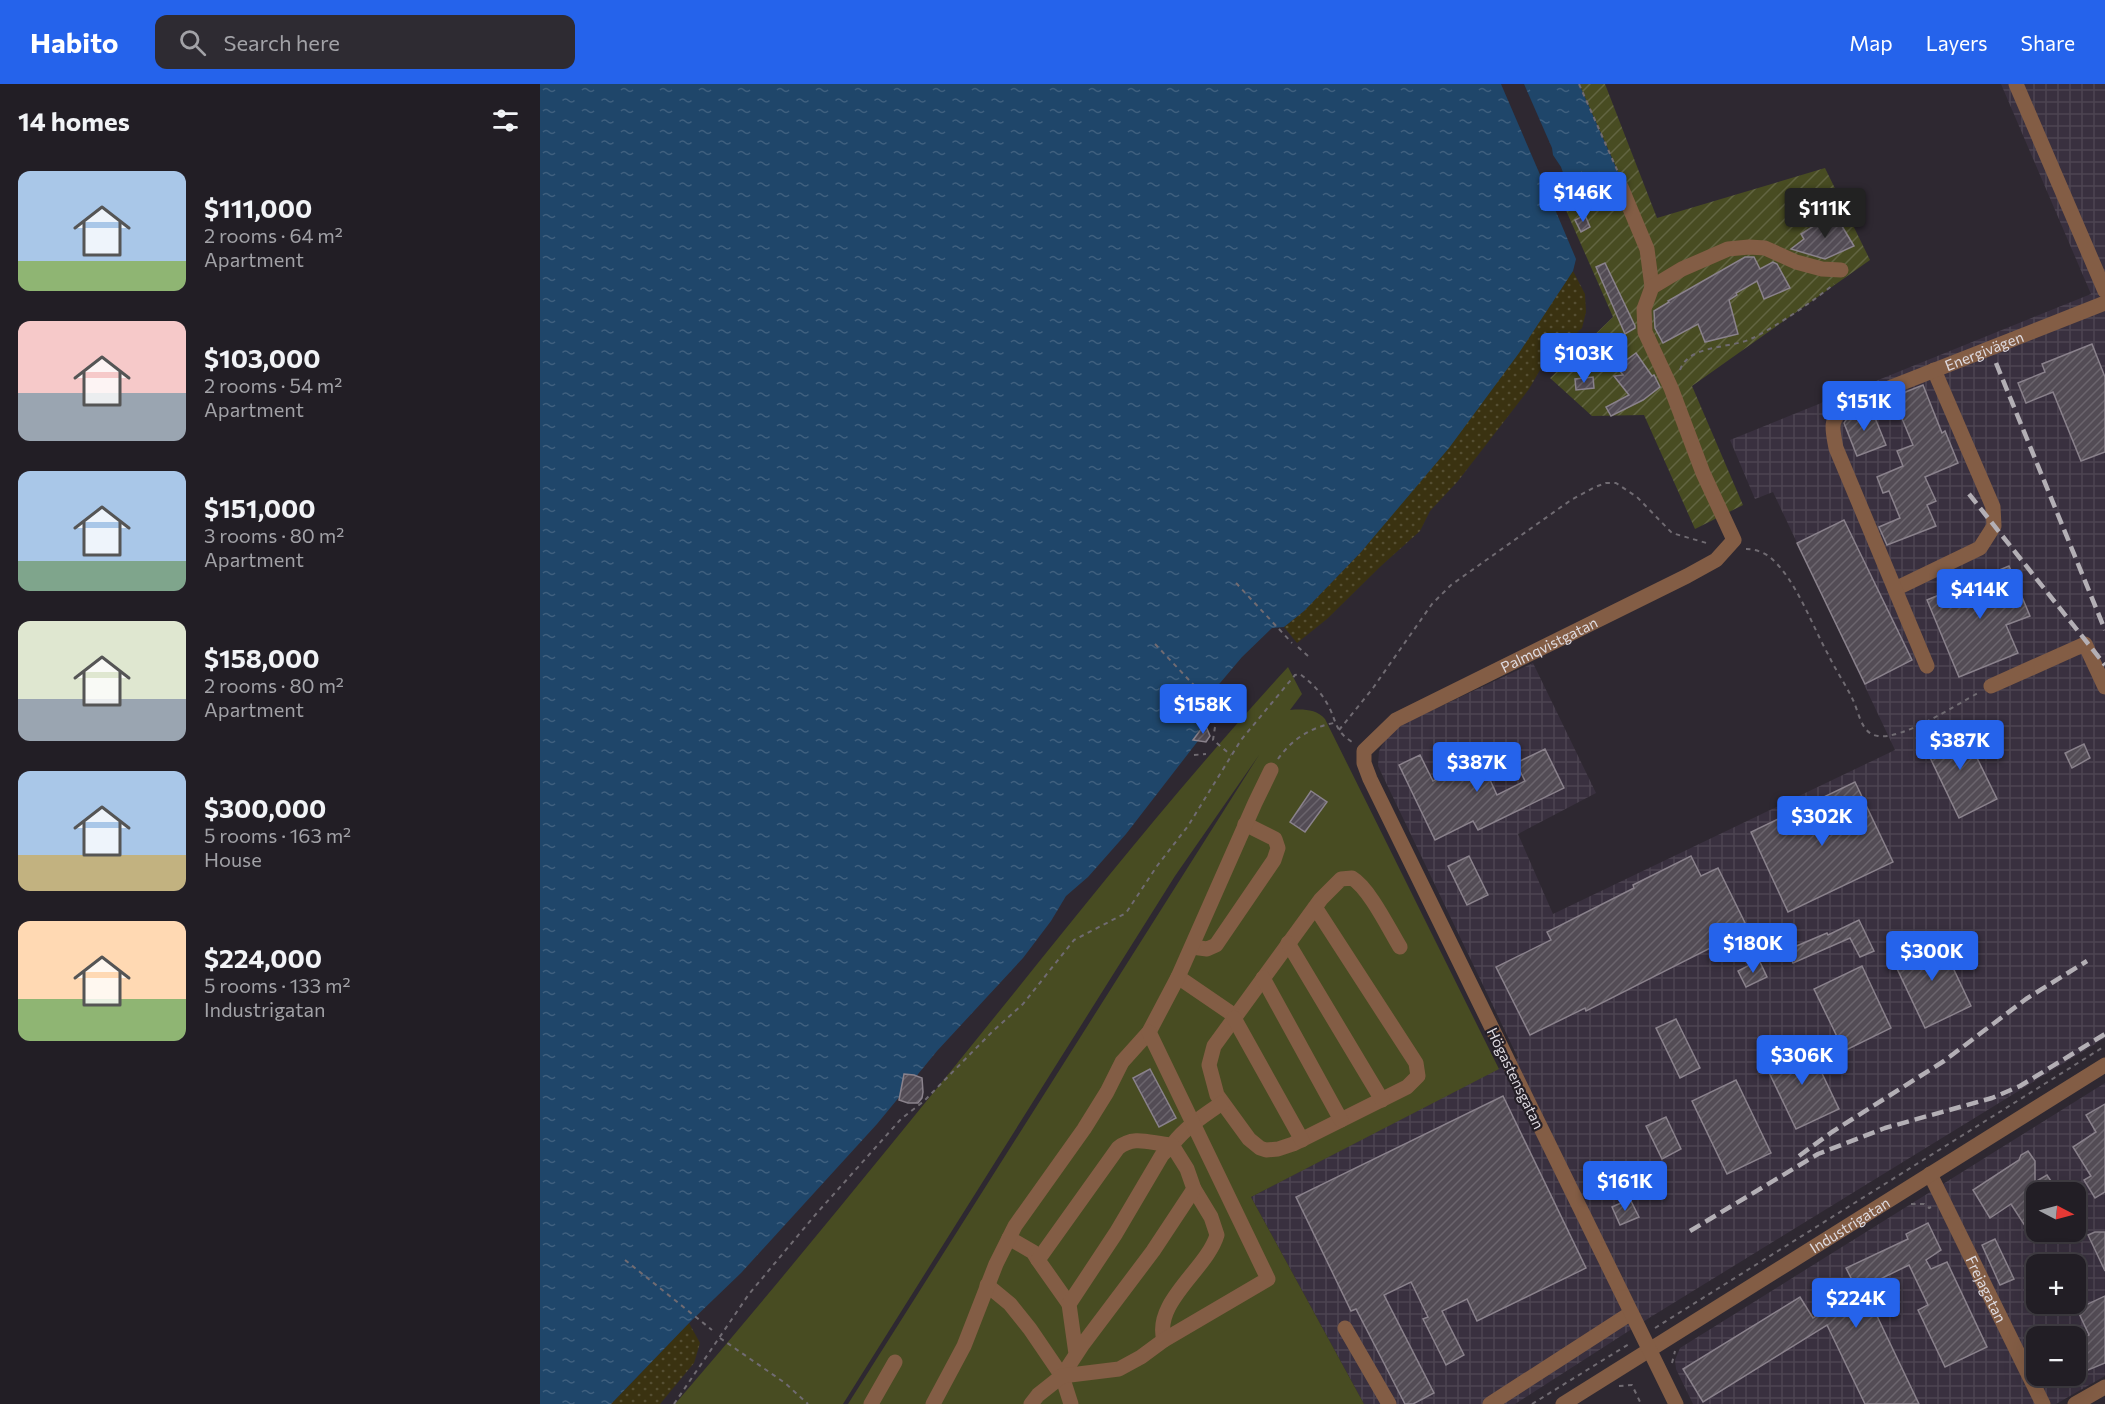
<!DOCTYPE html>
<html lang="en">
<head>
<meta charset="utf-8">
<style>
	body { margin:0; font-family:Commissioner,sans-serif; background:#2e2b32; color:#f1f3f6; height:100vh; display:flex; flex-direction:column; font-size:22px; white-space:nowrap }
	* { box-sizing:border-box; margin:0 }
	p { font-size:20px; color:#a2a2a7 }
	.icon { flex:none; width:33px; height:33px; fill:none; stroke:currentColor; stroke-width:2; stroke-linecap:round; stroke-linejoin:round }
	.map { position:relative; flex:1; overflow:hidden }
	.details { display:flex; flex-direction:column; background:#221e25; width:540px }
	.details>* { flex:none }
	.needle { width:39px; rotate:96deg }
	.fabs { position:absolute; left:1486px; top:1098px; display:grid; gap:12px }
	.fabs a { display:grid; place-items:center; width:60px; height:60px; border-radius:12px; background:#221e25; box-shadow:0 6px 24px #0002,0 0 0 2px #3f3c42; font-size:30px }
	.price { position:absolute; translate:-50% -51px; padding:0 14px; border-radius:6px; background:#2563eb; color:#fff; font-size:20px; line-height:39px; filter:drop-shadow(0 2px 3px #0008) }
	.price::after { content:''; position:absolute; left:50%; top:36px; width:18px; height:14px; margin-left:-9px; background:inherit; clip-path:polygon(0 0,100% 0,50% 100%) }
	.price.active { background:#222; color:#fff }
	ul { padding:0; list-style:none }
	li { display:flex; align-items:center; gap:18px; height:150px; padding:0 18px }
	li span { display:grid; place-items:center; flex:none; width:168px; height:120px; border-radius:12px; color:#555 }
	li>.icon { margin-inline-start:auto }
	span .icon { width:72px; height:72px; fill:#fffc; stroke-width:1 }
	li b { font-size:26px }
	h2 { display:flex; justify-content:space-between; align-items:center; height:72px; padding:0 18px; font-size:26px }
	header { display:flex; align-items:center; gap:36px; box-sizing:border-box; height:84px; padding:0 30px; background:#2563eb; color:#fff }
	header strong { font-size:28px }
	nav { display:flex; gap:33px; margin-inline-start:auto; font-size:21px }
	.search { width:420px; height:54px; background:#2e2b32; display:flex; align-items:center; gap:15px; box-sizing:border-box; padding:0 21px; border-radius:12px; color:#a2a2a7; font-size:22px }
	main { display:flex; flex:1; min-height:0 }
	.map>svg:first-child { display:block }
</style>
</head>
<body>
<header>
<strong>Habito</strong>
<div class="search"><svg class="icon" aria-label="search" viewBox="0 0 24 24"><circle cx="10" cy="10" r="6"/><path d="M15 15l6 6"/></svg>Search here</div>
<nav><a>Map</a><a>Layers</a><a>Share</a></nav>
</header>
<main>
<section class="details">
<h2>14 homes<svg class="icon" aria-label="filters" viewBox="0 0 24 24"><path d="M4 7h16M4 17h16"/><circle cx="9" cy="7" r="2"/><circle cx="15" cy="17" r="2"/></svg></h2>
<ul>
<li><span style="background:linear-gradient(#a9c7e8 75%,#8fb573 0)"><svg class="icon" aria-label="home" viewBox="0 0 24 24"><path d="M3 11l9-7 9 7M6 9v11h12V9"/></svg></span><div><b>$111,000</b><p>2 rooms · 64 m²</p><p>Apartment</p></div></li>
<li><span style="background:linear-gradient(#f6c9c9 60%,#9aa5b1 0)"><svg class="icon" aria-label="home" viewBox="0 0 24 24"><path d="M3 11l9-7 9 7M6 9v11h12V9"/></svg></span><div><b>$103,000</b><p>2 rooms · 54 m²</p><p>Apartment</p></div></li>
<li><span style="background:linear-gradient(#a9c7e8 75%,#7fa58c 0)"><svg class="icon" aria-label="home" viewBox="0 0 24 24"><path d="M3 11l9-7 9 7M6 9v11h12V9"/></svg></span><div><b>$151,000</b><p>3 rooms · 80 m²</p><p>Apartment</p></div></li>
<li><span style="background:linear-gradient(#dfe7d0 65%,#9aa5b1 0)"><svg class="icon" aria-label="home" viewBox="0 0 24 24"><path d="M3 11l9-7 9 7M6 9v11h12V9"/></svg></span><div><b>$158,000</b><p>2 rooms · 80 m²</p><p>Apartment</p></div></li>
<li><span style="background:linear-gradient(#a9c7e8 70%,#c2b280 0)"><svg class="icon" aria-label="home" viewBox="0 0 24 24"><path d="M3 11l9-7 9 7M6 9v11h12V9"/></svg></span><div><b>$300,000</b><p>5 rooms · 163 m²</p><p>House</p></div></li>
<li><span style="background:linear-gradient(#ffd9b3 65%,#8fb573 0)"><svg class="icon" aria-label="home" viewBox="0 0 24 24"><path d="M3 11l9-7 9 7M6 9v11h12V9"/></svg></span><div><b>$224,000</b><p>5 rooms · 133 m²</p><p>Industrigatan</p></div></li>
</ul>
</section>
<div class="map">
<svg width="1565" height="1320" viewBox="0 0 1565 1320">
	<defs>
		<pattern id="industrial-grid" width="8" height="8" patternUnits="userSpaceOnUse" patternTransform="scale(1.5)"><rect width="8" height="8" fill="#39303f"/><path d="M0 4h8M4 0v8" fill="none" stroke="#4c4451"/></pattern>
		<pattern id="sand-dots" width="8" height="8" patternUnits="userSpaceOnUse" patternTransform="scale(1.5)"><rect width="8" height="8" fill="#3a3211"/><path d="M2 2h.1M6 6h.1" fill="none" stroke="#564f33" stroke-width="1.8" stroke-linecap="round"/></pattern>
		<pattern id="garden-furrows" width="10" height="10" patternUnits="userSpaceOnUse" patternTransform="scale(1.5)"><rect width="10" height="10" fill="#484c22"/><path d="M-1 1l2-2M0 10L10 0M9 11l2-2" fill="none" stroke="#626542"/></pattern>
		<pattern id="water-ripples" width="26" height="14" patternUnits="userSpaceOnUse" patternTransform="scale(1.5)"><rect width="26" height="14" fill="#1f466a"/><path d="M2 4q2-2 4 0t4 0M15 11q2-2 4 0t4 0" fill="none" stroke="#3f607f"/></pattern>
		<pattern id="building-hatch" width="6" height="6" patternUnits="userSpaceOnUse" patternTransform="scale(1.5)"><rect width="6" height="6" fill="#534c55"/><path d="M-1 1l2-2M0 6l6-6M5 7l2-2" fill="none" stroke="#6b656d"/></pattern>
	</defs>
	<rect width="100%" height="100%" fill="#2e2831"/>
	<g fill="url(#industrial-grid)" fill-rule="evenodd">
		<polygon points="1461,0 1565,0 1565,954 1109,1234 975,1320 824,1320 711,1113 978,974 838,682 839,667 846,654 863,640 993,579 1056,709 978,750 1013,830 1355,666 1233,408 1215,415 1190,356 1551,210"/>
		<path d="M1565 999V1292L1516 1320H1153L1136 1285 1135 1276 1140 1264ZM1497 1108H1536V1148H1497ZM1497 1180H1536V1220H1497ZM1497 1252H1536V1292H1497Z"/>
	</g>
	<path fill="#484c22" d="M748 583 762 610 750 626C763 625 776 625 785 635L959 985 711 1113 824 1320H308L719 671 635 792 303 1320H135C245 1192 351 1061 457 930 552 812 646 694 748 583Z"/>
	<g fill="url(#sand-dots)">
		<polygon points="1033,187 1045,210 1046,228 1042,244 1000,286 989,305 918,397 890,427 880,447 841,482 787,535 757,559 744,543 764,527 821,468 979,268"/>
		<polygon points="149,1239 160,1259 154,1279 120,1320 71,1320"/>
	</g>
	<polygon fill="url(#garden-furrows)" points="1039,0 1065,0 1117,134 1285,84 1330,176 1152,302 1203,421 1155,445 1104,331 1052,332 1010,294 1073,233 1021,115 1032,104 1046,100 1057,115 1060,113 1061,106 1059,99 1078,87"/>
	<polygon fill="url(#water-ripples)" points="0,0 1039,0 1078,88 1059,99 1061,106 1060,113 1057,115 1052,113 1046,100 1041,102 1039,105 1032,104 1014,123 1036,175 1033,187 979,269 909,364 821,468 764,527 744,543 732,544 702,573 664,618 661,653 586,750 548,793 526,812 511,837 483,874 397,967 337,1040 201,1189 149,1239 71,1320 0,1320"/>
	<polygon fill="#2e2831" points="961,0 984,0 1012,64 1013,71 1021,83 1027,100 1032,104 1014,123"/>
	<g fill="url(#building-hatch)" stroke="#8a828c" stroke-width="1.5">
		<polygon points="1294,129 1314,162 1285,175 1251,165 1264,155 1261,150"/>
		<polygon points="1045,131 1050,143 1041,148 1035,136"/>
		<polygon points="1205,173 1214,173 1220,185 1233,178 1237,180 1250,204 1224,215 1217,197 1196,209 1197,211 1189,216 1198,250 1165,258 1158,240 1123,259 1115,244 1114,227 1129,218 1128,217"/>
		<polygon points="1065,179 1095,242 1095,244 1085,250 1056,183"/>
		<polygon points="1552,260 1565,293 1565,368 1541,377 1513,308 1486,319 1478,299 1505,288 1502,280"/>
		<polygon points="1096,269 1112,292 1114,291 1120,303 1103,316 1071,332 1066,323 1089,311 1074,292 1083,291 1077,283"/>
		<polygon points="1053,293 1054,304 1036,306 1035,295"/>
		<polygon points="1383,301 1402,349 1405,347 1418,379 1385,393 1396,417 1387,421 1396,442 1347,461 1339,443 1360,434 1349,407 1343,409 1337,393 1363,382 1357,367 1373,361 1353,313"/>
		<polygon points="1331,324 1346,361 1317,372 1304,339 1308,333"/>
		<polygon points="1304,436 1372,576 1325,600 1257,459"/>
		<polygon points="1469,482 1490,532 1466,541 1478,569 1419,593 1387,516"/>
		<polygon points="665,640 670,652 666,658 653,656"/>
		<polygon points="1421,641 1457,715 1419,734 1383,659"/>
		<polygon points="1544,660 1550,674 1532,684 1525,669"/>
		<polygon points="1005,665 1024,704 938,746 933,737 895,756 859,681 880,671 893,697 940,674 957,711 985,697 976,679"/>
		<polygon points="1315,698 1353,778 1248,828 1211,748"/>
		<polygon points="771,707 787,718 765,748 750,738"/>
		<polygon points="929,772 948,811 927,821 908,782"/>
		<polygon points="1151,772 1161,792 1178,784 1208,845 1046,927 1045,924 990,951 956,883 1011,856 1007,848 1094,804 1093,801"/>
		<polygon points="1319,836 1334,867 1320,873 1310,854 1253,879 1247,866 1287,849 1288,851"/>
		<polygon points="1398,852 1431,922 1385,944 1352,874"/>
		<polygon points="1219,876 1227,893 1206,903 1198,887"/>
		<polygon points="1322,882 1351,944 1304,967 1274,905"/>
		<polygon points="1136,935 1160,984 1140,994 1116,944"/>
		<polygon points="1267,958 1299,1025 1256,1045 1224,978"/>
		<polygon points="610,985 636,1034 619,1043 593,994"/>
		<polygon points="364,990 374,991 382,994 383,1008 382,1014 378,1019 368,1019 359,1016"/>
		<polygon points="1196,996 1231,1069 1187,1090 1152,1017"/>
		<polygon points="963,1012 1046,1184 937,1237 927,1215 902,1227 924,1271 906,1281 883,1235 888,1233 871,1198 844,1211 894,1309 873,1320 865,1320 816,1225 811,1227 756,1113"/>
		<polygon points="1565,1020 1565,1108 1555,1114 1544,1096 1551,1092 1533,1063 1556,1048 1546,1031"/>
		<polygon points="1126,1033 1141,1065 1122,1075 1106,1042"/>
		<polygon points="1488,1067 1495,1077 1495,1098 1507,1091 1515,1103 1506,1108 1497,1108 1497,1143 1489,1148 1471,1120 1450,1134 1433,1106 1479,1076 1481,1071"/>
		<polygon points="1090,1115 1099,1133 1080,1141 1072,1123"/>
		<polygon points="1388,1139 1401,1166 1386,1176 1391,1185 1407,1178 1447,1263 1405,1283 1378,1226 1388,1221 1369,1181 1326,1202 1339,1230 1337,1232 1379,1320 1325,1320 1287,1241 1163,1318 1143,1285 1260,1213 1273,1234 1317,1206 1306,1184 1368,1155 1366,1150"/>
		<polygon points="1555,1148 1565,1148 1565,1187 1548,1151"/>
		<polygon points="1455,1155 1474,1195 1460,1201 1442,1161"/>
		<polygon points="1565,1212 1565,1279 1536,1291 1536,1257 1549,1251 1537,1225"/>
	</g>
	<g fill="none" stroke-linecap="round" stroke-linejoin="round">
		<g stroke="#706b72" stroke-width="2" stroke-dasharray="4.5 4.5" stroke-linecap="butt">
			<polyline points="1039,0 1078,88"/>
			<polyline points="1041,88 1046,100"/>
			<path d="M1140 286C1149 260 1191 265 1213 254 1238 241 1271 219 1294 200"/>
			<path d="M1206 465C1214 465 1224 468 1231 474 1257 497 1272 542 1289 572 1296 587 1306 601 1313 616 1319 628 1321 650 1338 652 1362 656 1416 621 1438 609"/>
			<polyline points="696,499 752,559"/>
			<polyline points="615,560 683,632"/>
			<polyline points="758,563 769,573"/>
			<polyline points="675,643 673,656 691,671"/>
			<polyline points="799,646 833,604 892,520 911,501 1031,416 1055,403 1066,399 1076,399 1097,413 1132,449 1170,460"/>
			<polyline points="654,671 666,670"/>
			<path d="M738 675C751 656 771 643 794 639"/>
			<polyline points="1371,1120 1384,1120 1389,1124 1391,1123"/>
			<polyline points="85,1176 172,1246"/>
			<polyline points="1115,1244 1565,962"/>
			<polyline points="180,1254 245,1299 268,1320"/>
			<polyline points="1132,1279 1135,1267"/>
			<polyline points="1079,1302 1092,1301 1101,1320"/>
			<path d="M134 1320 209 1210 276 1130 361 1035 384 1017 452 948 483 920 534 856 586 829 617 782 648 742 701 656 755 591 760 590C772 599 782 609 789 623 797 639 795 647 812 658"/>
			<polyline points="992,1320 1089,1260"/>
		</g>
		<g stroke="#835d45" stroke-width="15">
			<polyline points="1476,0 1565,207"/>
			<polyline points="1081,103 1107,165 1112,203"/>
			<polyline points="1355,505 1440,464 1454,442 1453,423 1394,286"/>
			<path id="s1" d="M1387 582 1296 364C1292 342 1289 338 1306 321L1565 219"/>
			<polyline points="1451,602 1545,560 1565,603"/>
			<path d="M775 823 876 979 878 992 867 1003 753 1060 738 1065 726 1066 720 1064 709 1055 677 1011 669 981 674 962 781 815 801 795 812 794C829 804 849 845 860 863"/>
			<polyline points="748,859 842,1016"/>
			<polyline points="652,863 667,865 676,861 734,776 738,764 735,755 705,740"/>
			<polyline points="638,893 695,932"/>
			<polyline points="723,894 801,1036"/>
			<polyline points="694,934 762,1056"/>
			<path id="s2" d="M1390 1090 1503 1320"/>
			<polyline points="469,1154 493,1168 498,1176"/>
			<polyline points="447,1201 470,1220 490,1245 522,1292 531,1320"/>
			<path d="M529 1220 498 1176 578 1064C595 1050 611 1060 632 1061 646 1043 663 1032 682 1019"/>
			<polyline points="805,1244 849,1320"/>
			<path d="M624 1256C613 1218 667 1185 677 1151L671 1133 654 1105"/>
			<polyline points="522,1292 543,1260 613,1167 654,1105 647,1085 632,1061 622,1071 576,1149 529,1220 536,1270"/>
			<polyline points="331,1320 355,1278"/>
			<polyline points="393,1320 424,1262 456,1180 475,1142 544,1045 567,1008 582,978 609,948 638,893 715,719 731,686"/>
			<polyline points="491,1320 498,1311 522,1292 579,1285 601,1273 624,1256 728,1195 609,948"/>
			<polyline points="950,1320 1091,1229"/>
			<path id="s3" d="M1023 1320 1565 981"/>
			<path id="s4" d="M1136 1320 830 695 824 679V667L856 636 1147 492 1176 476 1194 456 1163 389 1131 304 1105 248 1104 225 1112 203 1142 185 1188 165 1209 163 1225 164 1256 178 1282 185 1301 186"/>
			<polyline points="1535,1320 1565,1303"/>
		</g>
		<g stroke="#b3afb5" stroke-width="4.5" stroke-dasharray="12 6" stroke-linecap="butt">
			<polyline points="1456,279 1565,546"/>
			<polyline points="1429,410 1565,581"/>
			<polyline points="1259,1072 1292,1048 1404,977 1486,915 1547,877"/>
			<polyline points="1150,1147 1278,1070 1345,1044 1452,1014 1480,1002 1565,950"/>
		</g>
	</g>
	<g text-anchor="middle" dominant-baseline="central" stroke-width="4.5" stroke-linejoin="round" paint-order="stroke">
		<g font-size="15" fill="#dfdbe1" stroke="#241f27">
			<text stroke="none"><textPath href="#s1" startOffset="432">Energivägen</textPath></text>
			<text stroke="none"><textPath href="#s4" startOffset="940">Palmqvistgatan</textPath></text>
			<text transform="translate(976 994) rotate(64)">Högastensgatan</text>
			<text stroke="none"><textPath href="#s3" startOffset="338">Industrigatan</textPath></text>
			<text stroke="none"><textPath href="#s2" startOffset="128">Frejagatan</textPath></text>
		</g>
	</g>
</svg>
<div class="fabs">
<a><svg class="needle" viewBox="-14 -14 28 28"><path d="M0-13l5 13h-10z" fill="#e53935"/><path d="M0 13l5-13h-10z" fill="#a2a2a7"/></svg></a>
<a>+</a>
<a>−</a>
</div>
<b class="price" style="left:1043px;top:139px">$146K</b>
<b class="price active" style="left:1285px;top:155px">$111K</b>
<b class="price" style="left:1044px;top:300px">$103K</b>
<b class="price" style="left:1324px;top:348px">$151K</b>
<b class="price" style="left:1440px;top:536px">$414K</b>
<b class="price" style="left:663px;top:651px">$158K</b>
<b class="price" style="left:1420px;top:687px">$387K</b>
<b class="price" style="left:937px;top:709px">$387K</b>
<b class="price" style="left:1282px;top:763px">$302K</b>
<b class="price" style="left:1213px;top:890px">$180K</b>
<b class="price" style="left:1392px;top:898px">$300K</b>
<b class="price" style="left:1262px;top:1002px">$306K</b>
<b class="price" style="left:1085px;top:1128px">$161K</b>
<b class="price" style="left:1316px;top:1245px">$224K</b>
</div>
</main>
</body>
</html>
